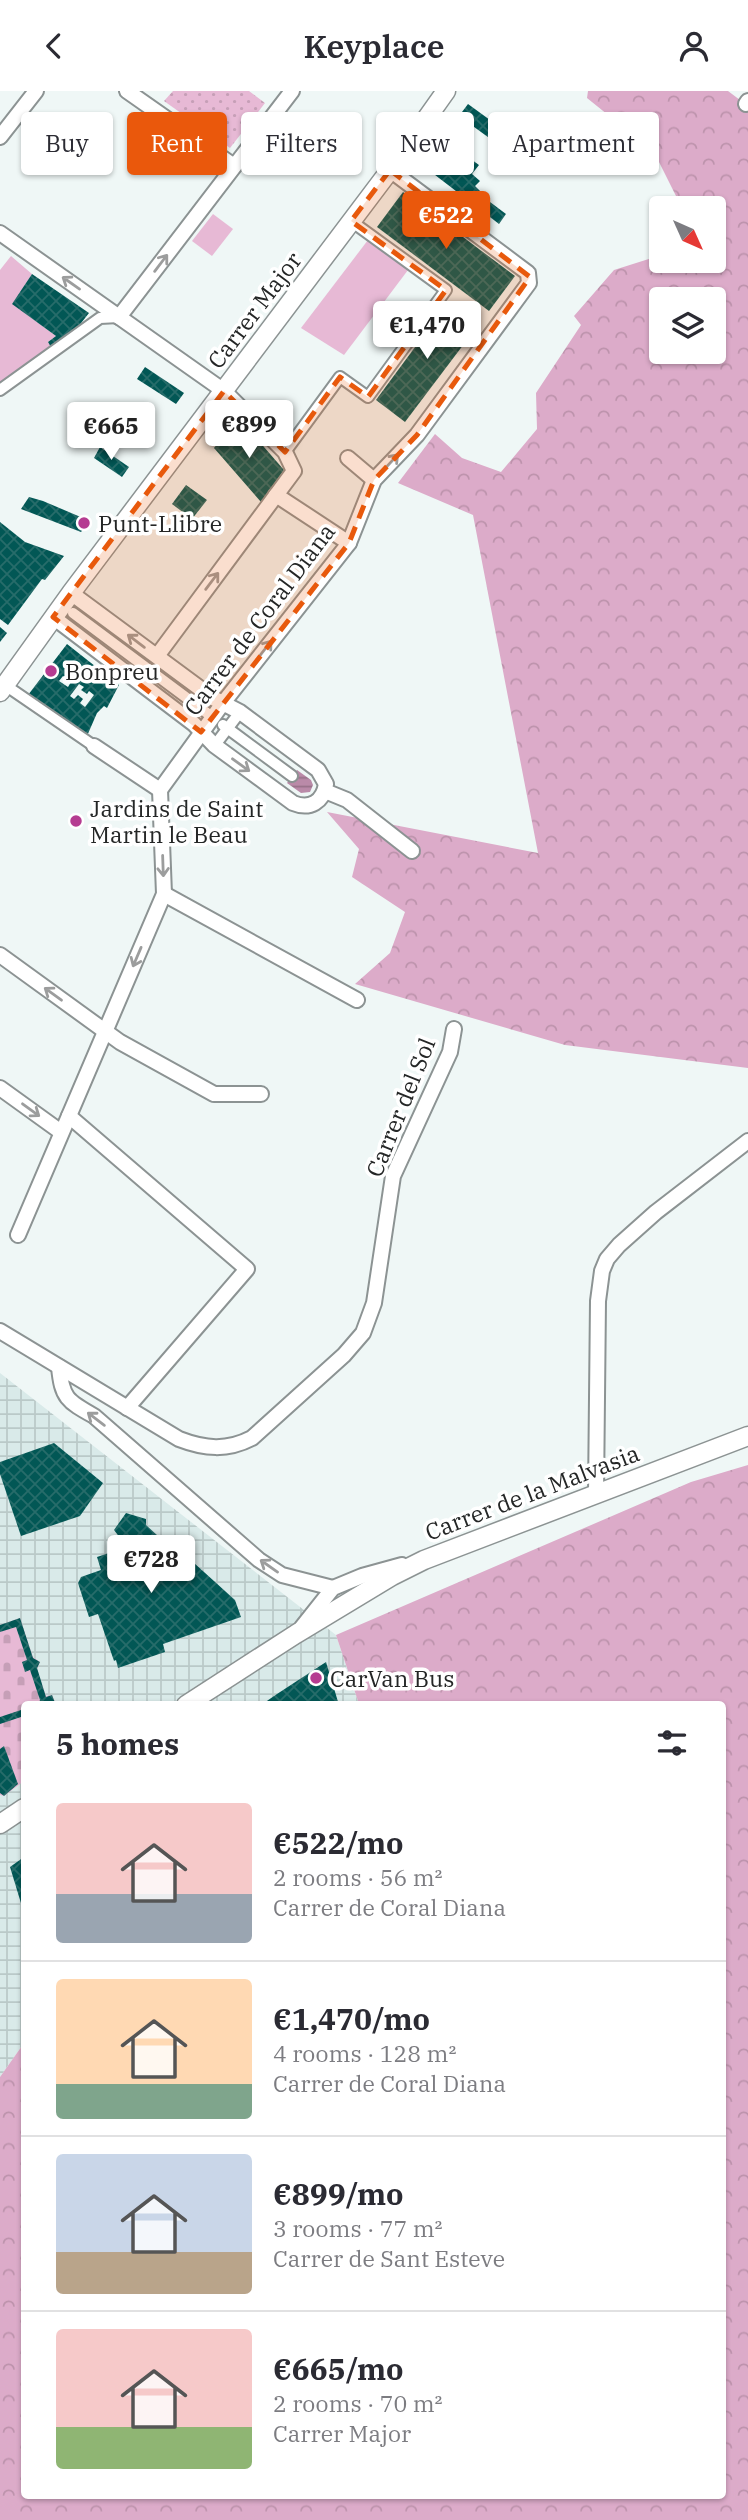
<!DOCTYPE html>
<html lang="en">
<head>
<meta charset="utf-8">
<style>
	body { margin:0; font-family:"IBM Plex Serif",serif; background:#f7f7f7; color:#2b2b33; height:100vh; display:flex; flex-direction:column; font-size:26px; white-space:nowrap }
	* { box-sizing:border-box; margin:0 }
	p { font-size:23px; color:#7c7c81 }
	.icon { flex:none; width:38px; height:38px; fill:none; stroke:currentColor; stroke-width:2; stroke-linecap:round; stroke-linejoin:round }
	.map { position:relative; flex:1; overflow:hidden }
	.drawer { position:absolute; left:21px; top:1610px; width:705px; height:798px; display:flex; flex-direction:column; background:#fff; border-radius:7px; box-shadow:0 2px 5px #0004 }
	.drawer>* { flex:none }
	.guide { position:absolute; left:21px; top:21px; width:707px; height:63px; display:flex; gap:14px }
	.needle { width:46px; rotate:135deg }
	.buttons { position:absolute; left:649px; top:105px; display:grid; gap:14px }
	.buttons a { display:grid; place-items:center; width:77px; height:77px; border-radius:7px; background:#fff; box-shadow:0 2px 5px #0004; font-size:35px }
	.price { position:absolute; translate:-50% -60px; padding:0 16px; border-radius:7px; background:#fff; color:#222; font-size:23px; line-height:46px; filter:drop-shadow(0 2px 4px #0008) }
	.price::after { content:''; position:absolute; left:50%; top:42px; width:21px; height:16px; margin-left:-10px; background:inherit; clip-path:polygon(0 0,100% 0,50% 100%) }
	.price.active { background:#ea580c; color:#fff }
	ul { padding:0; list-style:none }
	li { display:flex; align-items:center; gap:21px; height:175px; padding:0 35px }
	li+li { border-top:2px solid #e1e1e2 }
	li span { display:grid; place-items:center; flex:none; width:196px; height:140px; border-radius:7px; color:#555 }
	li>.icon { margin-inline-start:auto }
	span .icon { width:84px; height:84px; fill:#fffc; stroke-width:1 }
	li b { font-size:30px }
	h2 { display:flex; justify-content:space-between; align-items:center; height:84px; padding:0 35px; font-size:30px }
	.tag { padding:0 24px; border-radius:7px; background:#fff; box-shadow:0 2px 5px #0004; font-size:24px; line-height:63px }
	.tag.active { background:#ea580c; color:#fff }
	header { display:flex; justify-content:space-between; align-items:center; height:91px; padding:0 35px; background:#fff; font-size:32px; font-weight:600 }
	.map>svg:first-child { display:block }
</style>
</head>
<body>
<header><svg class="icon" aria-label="back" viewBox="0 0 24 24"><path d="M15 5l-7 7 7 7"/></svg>Keyplace<svg class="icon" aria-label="person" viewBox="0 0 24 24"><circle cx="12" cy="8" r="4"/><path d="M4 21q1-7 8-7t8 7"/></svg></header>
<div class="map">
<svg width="748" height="2429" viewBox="0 0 748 2429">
	<defs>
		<pattern id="industrial-grid" width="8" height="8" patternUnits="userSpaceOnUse" patternTransform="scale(1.75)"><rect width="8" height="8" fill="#d9eae9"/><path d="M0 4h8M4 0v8" fill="none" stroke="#bac9c8"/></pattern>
		<pattern id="grass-dots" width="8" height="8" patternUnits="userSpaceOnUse" patternTransform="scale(1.75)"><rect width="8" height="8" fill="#e7b9d5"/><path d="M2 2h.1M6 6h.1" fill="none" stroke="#c69fb7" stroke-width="1.8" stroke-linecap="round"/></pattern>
		<pattern id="forest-crowns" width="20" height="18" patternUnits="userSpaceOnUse" patternTransform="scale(1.75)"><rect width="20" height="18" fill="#dcabc9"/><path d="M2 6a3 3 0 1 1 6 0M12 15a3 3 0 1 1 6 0" fill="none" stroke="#bd93ac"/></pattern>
		<pattern id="cemetery-stones" width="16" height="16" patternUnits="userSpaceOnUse" patternTransform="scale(1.75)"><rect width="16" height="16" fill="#e7b9d5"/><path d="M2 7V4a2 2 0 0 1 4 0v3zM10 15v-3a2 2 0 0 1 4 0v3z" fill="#c69fb7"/></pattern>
		<pattern id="water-rules" width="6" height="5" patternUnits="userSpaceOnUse" patternTransform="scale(1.75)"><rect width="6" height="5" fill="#ba8aa8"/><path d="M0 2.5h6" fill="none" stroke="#977189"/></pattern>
		<pattern id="building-cross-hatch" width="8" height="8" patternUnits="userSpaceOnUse" patternTransform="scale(1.75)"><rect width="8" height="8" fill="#025755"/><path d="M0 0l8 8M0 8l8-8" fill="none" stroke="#276c6a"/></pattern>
	</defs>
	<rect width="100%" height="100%" fill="#eff7f6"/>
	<polygon fill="url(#industrial-grid)" points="0,1282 336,1544 359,1613 24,1614 24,1952 0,1986"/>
	<polygon fill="url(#grass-dots)" points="173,0 249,0 265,12 230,57 164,10"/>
	<g fill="url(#forest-crowns)" fill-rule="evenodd">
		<path d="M588 0H728L748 15V977L565 954 355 893 390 862 405 821 352 786 359 758 327 721 538 762 473 424 398 392 435 343 462 367 501 381 537 338 536 302 581 234 574 225 614 179 655 166 661 158 662 170H714V117H682L654 61 587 7ZM662 208H714V261H662Z"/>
		<polygon points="748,1374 748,2429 0,2429 0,1986 24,1952 24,2404 723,2404 723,1614 359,1613 336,1544 691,1391"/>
	</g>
	<polygon fill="url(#cemetery-stones)" points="20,1527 33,1566 40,1571 37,1578 46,1605 52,1604 56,1613 24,1614 24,1690 4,1705 0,1704 0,1534"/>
	<g fill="#e7b9d5">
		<polygon points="213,123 233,138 212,165 192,150"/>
		<polygon points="368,149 408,179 344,264 301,237"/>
		<polygon points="11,165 32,183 13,213 56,245 48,251 52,258 0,292 0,179"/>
	</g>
	<polygon fill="url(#water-rules)" points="297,679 311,689 313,694 310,701 301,702 287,692"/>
	<g fill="url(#building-cross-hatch)" fill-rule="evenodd">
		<polygon points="468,13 501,37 492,49 459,25"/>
		<polygon points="442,47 479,74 472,83 480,90 475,95 483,103 482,105 506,123 499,133 422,74"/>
		<polygon points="403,101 515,185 489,220 377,136"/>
		<polygon points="32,183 89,222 71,245 52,258 48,251 56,245 12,213"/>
		<polygon points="449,210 479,233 405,331 376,309"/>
		<polygon points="145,276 184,302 176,313 137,288"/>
		<polygon points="234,331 239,337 243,332 284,379 261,411 214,357"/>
		<polygon points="100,356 129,376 122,386 94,367"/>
		<polygon points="186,394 207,409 192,428 172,413"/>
		<polygon points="29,406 43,410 90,430 81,441 21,418"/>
		<polygon points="0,431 25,451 64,465 45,489 42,488 8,534 0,528"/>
		<polygon points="0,536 7,542 0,551"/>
		<path d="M67 553 119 594 107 617 104 615 97 622 87 645 28 604ZM63 585 71 591 68 596 59 590ZM79 593 84 596 81 599 87 603 89 600 94 604 85 616 80 612 83 608 78 604 74 608 70 605Z"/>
		<polygon points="54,1352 103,1392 80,1425 21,1445 0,1383 0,1371"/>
		<polygon points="126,1422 146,1428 146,1434 158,1445 163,1444 235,1509 241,1526 163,1553 165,1561 118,1577 116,1569 114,1570 98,1523 89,1526 78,1492 81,1486 101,1479 97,1466 127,1456 114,1439"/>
		<polygon points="20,1527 33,1567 40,1571 37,1577 46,1606 52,1604 56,1614 38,1614 40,1609 30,1579 25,1581 22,1571 27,1569 16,1536 0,1541 0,1534"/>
		<polygon points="326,1571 339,1614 261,1614 277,1603"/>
		<polygon points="24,1618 24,1625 0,1633 0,1626"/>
		<polygon points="4,1655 18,1693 4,1705 0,1702 0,1658"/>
		<polygon points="24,1766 24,1822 10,1776"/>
	</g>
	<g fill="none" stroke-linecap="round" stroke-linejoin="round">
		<g stroke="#8c9393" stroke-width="14">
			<g id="pedestrian">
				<polyline points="0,299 100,227 119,226"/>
				<polyline points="285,361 340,286 368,306 446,199 351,130"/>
				<polyline points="73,522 207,622"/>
				<polyline points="5,594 94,655"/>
				<polyline points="223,634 292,685"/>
				<polyline points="218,650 237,625"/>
			</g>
		</g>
		<g stroke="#8c9393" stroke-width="18">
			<g id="minor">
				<polyline points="127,0 234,75"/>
				<polyline points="746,13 748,10"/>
				<polyline points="0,46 36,0"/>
				<polyline points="0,142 224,300 285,361 294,380 157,565"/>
				<polyline points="119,226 292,0"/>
				<polyline points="348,367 374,389"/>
				<polyline points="276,404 349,452"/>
				<path d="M53 526 194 633 214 654 293 712C310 719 323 711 326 693L318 679 240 621 213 607 71 502"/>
				<polyline points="94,655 160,699"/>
				<polyline points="160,699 223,612 349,452 374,389 417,344 529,192 528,182 390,79"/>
				<polyline points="325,700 347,709 412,760"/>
				<polyline points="164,803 357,909"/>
				<polyline points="0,864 120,951 214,1003 261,1003"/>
				<polyline points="0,997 61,1041"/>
				<polyline points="69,1025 247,1178 127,1317"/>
				<polyline points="18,1144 164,803 160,699"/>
				<path d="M0 1240 179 1348C205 1358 227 1360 252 1347L344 1264 363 1242 374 1212 393 1085 450 961 454 938"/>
				<path d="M59 1276C62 1307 67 1310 94 1325L259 1469 282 1484 333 1497"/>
				<polyline points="596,1403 598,1210 602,1180 607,1168 619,1154 656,1121 748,1050"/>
				<polyline points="302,1536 333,1497 362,1485 402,1474"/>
			</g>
		</g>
		<g stroke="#8c9393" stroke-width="21">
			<g id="tertiary">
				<polyline points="0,601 71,502 390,79 446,0"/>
				<polyline points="186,1614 296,1543 392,1485 424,1469 748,1345"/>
				<polyline points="0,1733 24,1717"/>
			</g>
		</g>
		<use href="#pedestrian" stroke="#fff" stroke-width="10"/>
		<use href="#minor" stroke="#fff" stroke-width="14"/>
		<use href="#tertiary" stroke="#fff" stroke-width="18"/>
	</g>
	<defs><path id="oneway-shaft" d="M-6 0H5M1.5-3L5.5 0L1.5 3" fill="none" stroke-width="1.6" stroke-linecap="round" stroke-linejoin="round" transform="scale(1.75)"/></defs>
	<g stroke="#9c9d9d">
		<use href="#oneway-shaft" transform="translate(161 172) rotate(-53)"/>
		<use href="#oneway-shaft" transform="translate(71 192) rotate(-145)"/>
		<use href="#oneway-shaft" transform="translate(391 371) rotate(-47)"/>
		<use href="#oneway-shaft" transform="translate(212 490) rotate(-53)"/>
		<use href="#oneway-shaft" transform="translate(136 550) rotate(-143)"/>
		<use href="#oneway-shaft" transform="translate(265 558) rotate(-52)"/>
		<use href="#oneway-shaft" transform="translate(241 674) rotate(36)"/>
		<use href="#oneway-shaft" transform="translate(163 775) rotate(88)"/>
		<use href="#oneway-shaft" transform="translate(137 866) rotate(113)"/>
		<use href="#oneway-shaft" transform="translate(53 903) rotate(-144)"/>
		<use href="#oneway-shaft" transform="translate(31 1019) rotate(36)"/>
		<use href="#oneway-shaft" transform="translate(96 1328) rotate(-143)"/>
		<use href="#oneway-shaft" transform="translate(269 1475) rotate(-145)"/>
	</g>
	<path fill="#e8590c" fill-opacity="0.2" stroke="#e8590c" stroke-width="5" stroke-dasharray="14 9" stroke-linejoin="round" d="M390 79 530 186 417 344 374 389 349 452 201 641 53 526 224 300 285 361 340 286 368 306 446 199 351 130Z"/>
	<g fill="#b53c91" stroke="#fff" stroke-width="2.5">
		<circle cx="84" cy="432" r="7"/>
		<circle cx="51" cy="580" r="7"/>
		<circle cx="76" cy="730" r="7"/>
		<circle cx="316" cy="1587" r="7"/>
	</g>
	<g text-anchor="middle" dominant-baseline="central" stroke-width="7" stroke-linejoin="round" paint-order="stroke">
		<g font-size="23" fill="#242626" stroke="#fff">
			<text transform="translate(254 219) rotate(-53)">Carrer Major</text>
			<text transform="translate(259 528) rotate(-53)">Carrer de Coral Diana</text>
			<text transform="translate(400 1016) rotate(-68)">Carrer del Sol</text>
			<text transform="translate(532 1401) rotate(-21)">Carrer de la Malvasia</text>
		</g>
		<g font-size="23" fill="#242626" stroke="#fff" text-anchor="start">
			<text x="98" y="432">Punt-Llibre</text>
			<text x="65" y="580">Bonpreu</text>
			<text x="90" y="717">Jardins de Saint<tspan x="90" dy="26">Martin le Beau</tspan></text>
			<text x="330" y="1587">CarVan Bus</text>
		</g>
	</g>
</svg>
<div class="buttons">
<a><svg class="needle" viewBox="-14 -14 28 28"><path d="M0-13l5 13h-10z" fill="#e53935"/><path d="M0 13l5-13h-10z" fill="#7c7c81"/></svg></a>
<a><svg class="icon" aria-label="layers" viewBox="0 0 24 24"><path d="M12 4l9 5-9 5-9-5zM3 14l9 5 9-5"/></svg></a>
</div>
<b class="price active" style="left:446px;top:160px">€522</b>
<b class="price" style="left:427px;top:270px">€1,470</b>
<b class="price" style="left:249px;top:369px">€899</b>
<b class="price" style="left:111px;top:371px">€665</b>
<b class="price" style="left:151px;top:1504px">€728</b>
<div class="guide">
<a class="tag">Buy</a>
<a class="tag active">Rent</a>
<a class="tag">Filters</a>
<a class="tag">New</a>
<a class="tag">Apartment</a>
</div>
<section class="drawer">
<h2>5 homes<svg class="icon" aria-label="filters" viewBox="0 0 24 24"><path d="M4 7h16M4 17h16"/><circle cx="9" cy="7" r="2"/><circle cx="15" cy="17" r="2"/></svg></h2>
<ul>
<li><span style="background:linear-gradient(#f6c9c9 65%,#9aa5b1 0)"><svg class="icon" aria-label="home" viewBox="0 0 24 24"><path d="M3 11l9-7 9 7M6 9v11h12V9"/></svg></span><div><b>€522/mo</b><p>2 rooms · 56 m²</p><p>Carrer de Coral Diana</p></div></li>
<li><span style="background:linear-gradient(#ffd9b3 75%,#7fa58c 0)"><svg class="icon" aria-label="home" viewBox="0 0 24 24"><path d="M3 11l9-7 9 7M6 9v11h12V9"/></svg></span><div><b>€1,470/mo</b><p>4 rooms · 128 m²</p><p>Carrer de Coral Diana</p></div></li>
<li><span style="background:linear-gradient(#c9d6e8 70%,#b9a48a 0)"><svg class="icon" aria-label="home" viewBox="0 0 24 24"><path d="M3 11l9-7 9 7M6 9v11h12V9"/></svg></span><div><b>€899/mo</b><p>3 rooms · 77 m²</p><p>Carrer de Sant Esteve</p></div></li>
<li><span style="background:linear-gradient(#f6c9c9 70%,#8fb573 0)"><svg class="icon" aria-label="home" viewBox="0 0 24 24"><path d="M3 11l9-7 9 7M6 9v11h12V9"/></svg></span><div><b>€665/mo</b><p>2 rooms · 70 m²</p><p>Carrer Major</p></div></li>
</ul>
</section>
</div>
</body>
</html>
